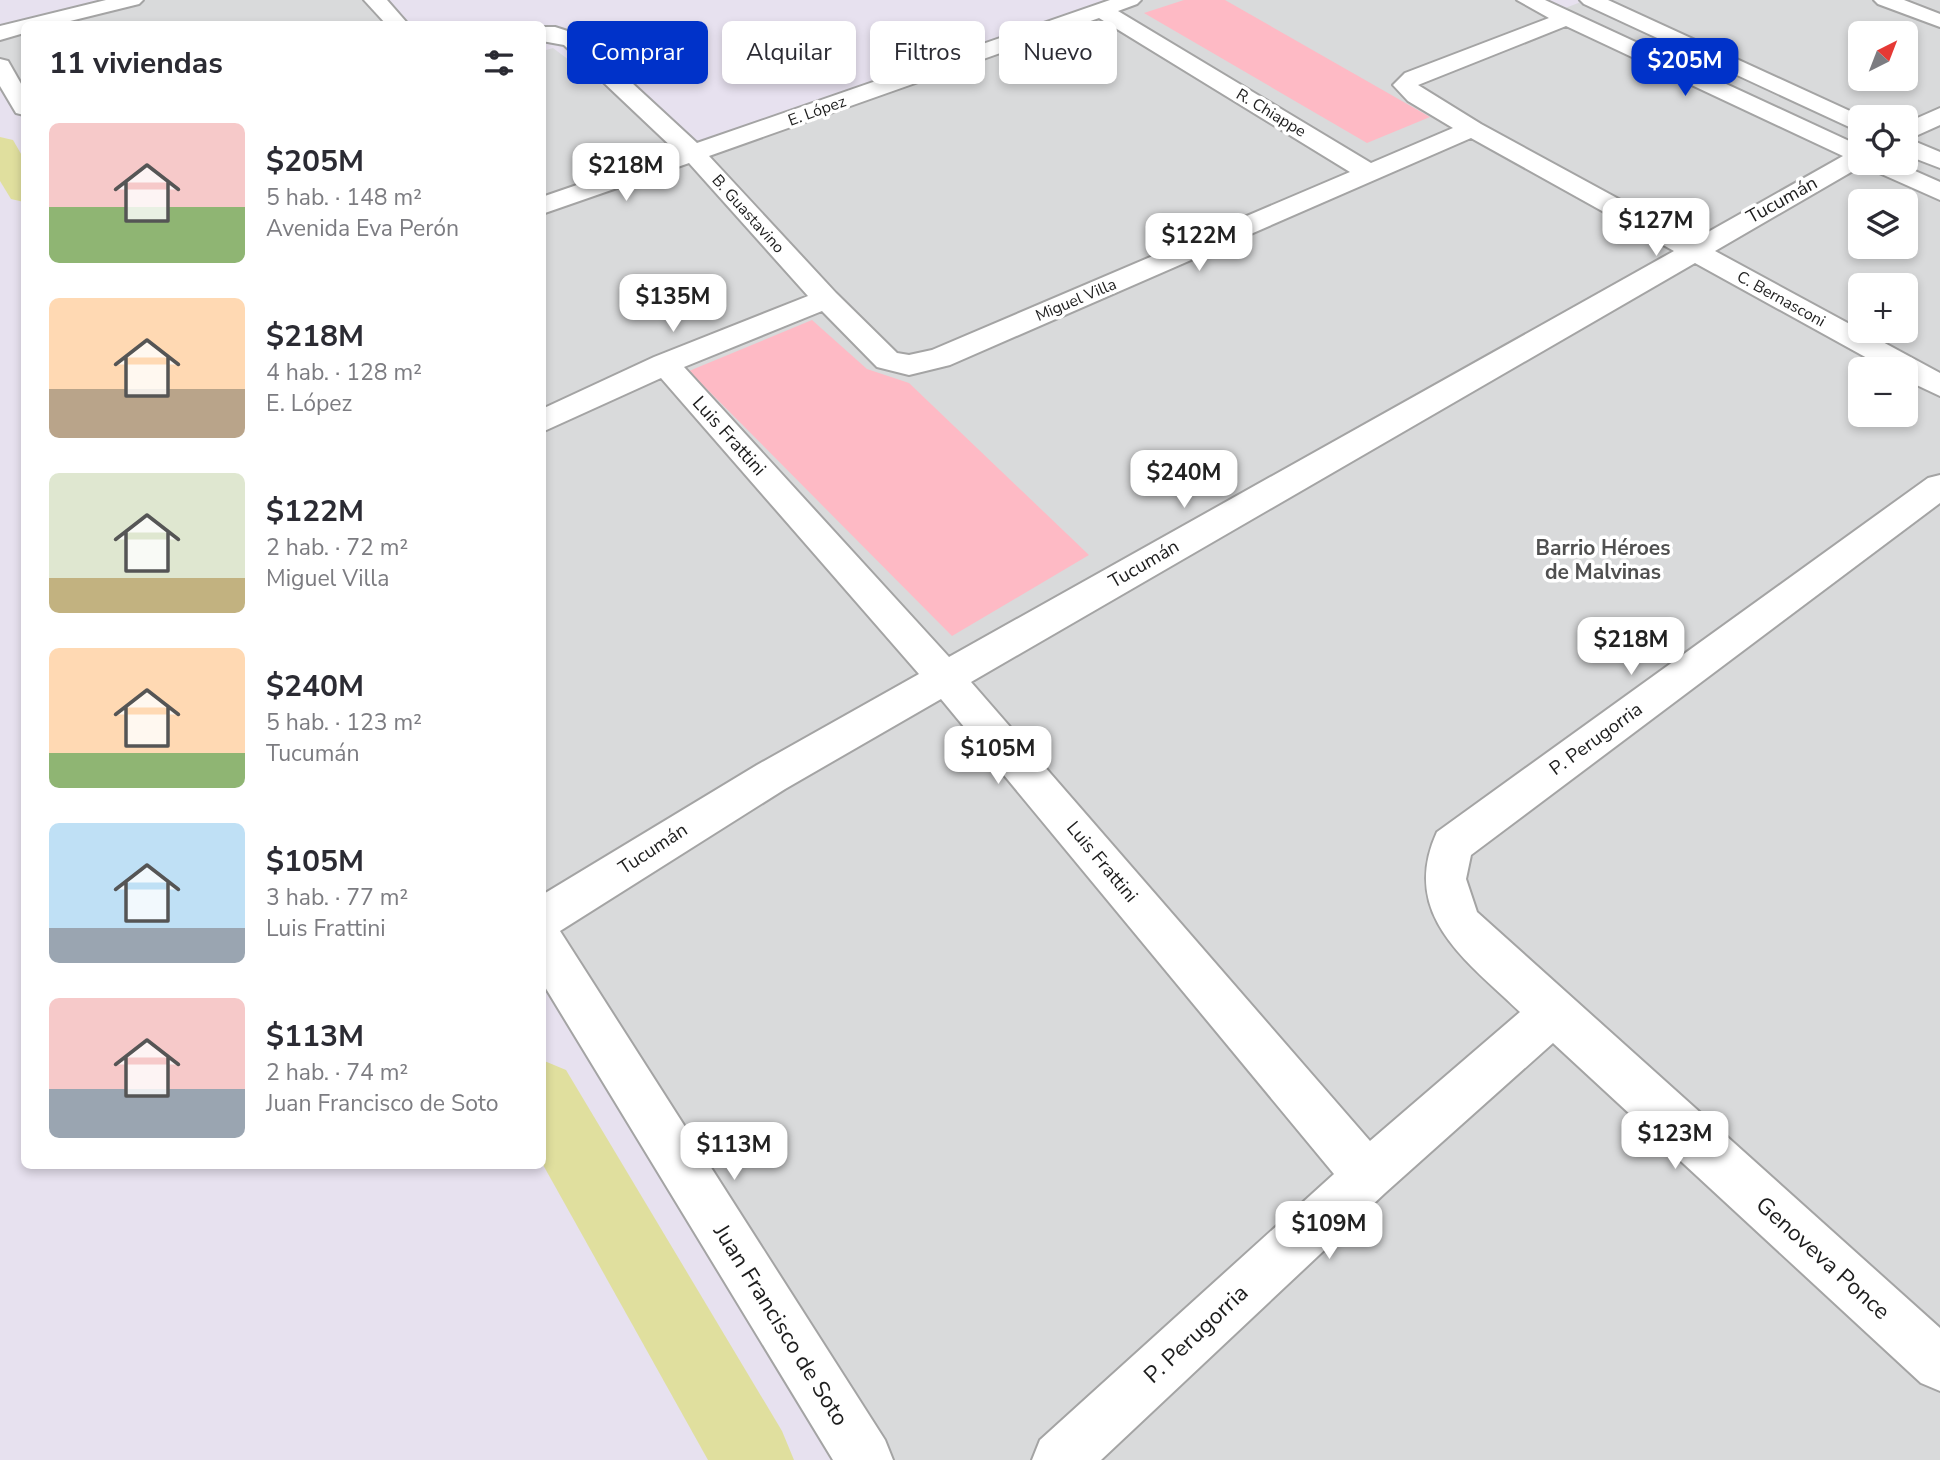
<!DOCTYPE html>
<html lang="es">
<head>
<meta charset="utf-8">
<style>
	body { margin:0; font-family:"Nunito Sans",sans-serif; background:#f2f2f3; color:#2b2b33; height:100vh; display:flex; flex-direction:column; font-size:26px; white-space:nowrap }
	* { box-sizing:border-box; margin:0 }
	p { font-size:23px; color:#7c7c81 }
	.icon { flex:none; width:38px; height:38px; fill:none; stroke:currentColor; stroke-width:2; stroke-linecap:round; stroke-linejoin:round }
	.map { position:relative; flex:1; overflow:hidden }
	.side { position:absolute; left:21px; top:21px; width:525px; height:1148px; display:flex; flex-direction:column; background:#fff; border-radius:10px; box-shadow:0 4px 10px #0003 }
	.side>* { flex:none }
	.banner { position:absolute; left:567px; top:21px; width:665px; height:63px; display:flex; gap:14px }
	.needle { width:46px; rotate:42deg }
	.buttons { position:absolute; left:1848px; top:21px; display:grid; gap:14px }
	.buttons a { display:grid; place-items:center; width:70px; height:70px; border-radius:10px; background:#fff; box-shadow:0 4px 10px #0003; font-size:35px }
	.price { position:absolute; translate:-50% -60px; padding:0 16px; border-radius:14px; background:#fff; color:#222; font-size:23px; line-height:46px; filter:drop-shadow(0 2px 4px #0008) }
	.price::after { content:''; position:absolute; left:50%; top:42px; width:21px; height:16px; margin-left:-10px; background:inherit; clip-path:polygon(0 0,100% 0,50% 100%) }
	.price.current { background:#0032c9; color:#fff }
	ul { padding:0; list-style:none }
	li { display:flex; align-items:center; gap:21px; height:175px; padding:0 28px }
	li span { display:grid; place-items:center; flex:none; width:196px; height:140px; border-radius:10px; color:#555 }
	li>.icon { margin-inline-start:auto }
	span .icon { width:84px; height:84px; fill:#fffc; stroke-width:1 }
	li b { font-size:30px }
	h2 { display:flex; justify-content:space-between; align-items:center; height:84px; padding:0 28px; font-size:30px }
	.chip { padding:0 24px; border-radius:10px; background:#fff; box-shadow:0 4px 10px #0003; font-size:24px; line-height:63px }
	.chip.current { background:#0032c9; color:#fff }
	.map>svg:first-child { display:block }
</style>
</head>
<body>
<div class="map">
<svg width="1940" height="1460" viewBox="0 0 1940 1460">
	<rect width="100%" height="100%" fill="#e7e1ef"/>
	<g fill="#d9dadb" fill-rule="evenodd">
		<polygon points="104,0 375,0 397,24 33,24 107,6"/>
		<path d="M1130 0H1530L1555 12 1586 0H1940V1460H865L543 941V51L553 48 695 155ZM1860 33H1906V79H1860ZM1860 117H1906V163H1860ZM1860 201H1906V247H1860ZM1860 285H1906V331H1860ZM1860 369H1906V415H1860Z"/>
		<polygon points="24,27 24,108 0,66 0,33"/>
	</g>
	<g fill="#febac5">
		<polygon points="1184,0 1225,0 1430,117 1367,143 1144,13"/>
		<polygon points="812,320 867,369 909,383 1089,555 952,636 689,371"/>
	</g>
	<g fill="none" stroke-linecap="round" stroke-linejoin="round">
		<g fill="#e0df9e" fill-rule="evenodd">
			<polygon points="0,137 13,140 24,159 24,202 11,199 0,181"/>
			<polygon points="542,1060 566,1070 782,1431 794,1460 708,1460 542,1163"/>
		</g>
		<g stroke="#a4a4a4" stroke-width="4">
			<g id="minor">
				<polygon points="106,0 143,0 139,4 58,24 24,24 24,33 0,40 0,26"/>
				<polygon points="364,0 387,0 408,24 386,24"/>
				<path d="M1110 0H1141L1137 4 1118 11 1371 163 1453 128 1408 101 1393 85 1405 73 1549 18 1517 0H1545L1860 146V163H1897L1940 182V200L1868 168 1865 164 1715 251 1940 373V396L1906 380V369H1887L1695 263 971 682 1370 1141 1520 1012C1467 961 1399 915 1437 832L1928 478 1940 475V503L1471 855 1466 879 1477 912 1940 1328V1391L1921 1383 1553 1043 1385 1193 1101 1460H1032L1040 1440 1334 1174 941 699 785 789 560 931 885 1440 893 1460H833L542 982V895L757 765 919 674 661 378 542 432V409L654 357 808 296 689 163 542 214V197L676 151 564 45 542 41V27H555L580 35 697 143ZM1099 18 1350 172 932 350 909 355 897 353 836 293 709 156ZM1566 26 1843 156 1694 240 1481 124 1418 85ZM1471 138 1674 251 949 657 684 367 822 311 877 367 909 375 950 365Z"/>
				<polygon points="1580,0 1608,0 1863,117 1860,117 1860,132 1584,4"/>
				<polygon points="1874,0 1904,0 1940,14 1940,27 1878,4"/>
				<polygon points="0,59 8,61 24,89 24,115 16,113 0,86"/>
				<polygon points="1940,108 1940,125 1909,139 1940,152 1940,168 1906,155 1906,123"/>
			</g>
		</g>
		<use href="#minor" fill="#fff" fill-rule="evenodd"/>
	</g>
	<g text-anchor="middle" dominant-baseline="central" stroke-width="7" stroke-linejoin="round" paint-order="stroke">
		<g font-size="16" fill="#1d1d1d" stroke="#fff">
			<text transform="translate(817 111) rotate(-20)">E. López</text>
			<text transform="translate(1271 113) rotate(31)">R. Chiappe</text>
			<text transform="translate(748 214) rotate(48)">B. Guastavino</text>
			<text transform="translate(1781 299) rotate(29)">C. Bernasconi</text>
			<text transform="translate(1076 300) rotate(-23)">Miguel Villa</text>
		</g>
		<g font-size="19" fill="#1d1d1d" stroke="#fff">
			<text transform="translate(1782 200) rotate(-29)">Tucumán</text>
			<text transform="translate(729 436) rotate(48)">Luis Frattini</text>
			<text transform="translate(1144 564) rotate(-30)">Tucumán</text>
			<text transform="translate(1596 739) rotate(-36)">P. Perugorria</text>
			<text transform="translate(653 849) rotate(-33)">Tucumán</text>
			<text transform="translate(1102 862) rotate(50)">Luis Frattini</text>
		</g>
		<g font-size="21" font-weight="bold" fill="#505050" stroke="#fff">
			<text x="1603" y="548">Barrio Héroes<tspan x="1603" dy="24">de Malvinas</tspan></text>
		</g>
		<g font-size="23" fill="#1d1d1d" stroke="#fff">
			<text transform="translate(1823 1258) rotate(42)">Genoveva Ponce</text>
			<text transform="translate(781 1325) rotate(58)">Juan Francisco de Soto</text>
			<text transform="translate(1196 1334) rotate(-43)">P. Perugorria</text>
		</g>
	</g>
</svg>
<div class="buttons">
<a><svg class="needle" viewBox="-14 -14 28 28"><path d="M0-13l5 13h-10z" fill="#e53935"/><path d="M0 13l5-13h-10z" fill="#7c7c81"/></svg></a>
<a><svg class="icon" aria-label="locate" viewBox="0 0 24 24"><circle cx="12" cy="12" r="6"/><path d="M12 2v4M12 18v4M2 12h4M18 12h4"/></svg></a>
<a><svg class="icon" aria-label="layers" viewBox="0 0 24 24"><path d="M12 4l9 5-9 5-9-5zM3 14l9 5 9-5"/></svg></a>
<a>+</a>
<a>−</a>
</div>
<b class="price current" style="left:1685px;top:98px">$205M</b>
<b class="price" style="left:626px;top:203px">$218M</b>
<b class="price" style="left:1656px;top:258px">$127M</b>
<b class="price" style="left:1199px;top:273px">$122M</b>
<b class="price" style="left:673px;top:334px">$135M</b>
<b class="price" style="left:1184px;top:510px">$240M</b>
<b class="price" style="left:1631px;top:677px">$218M</b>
<b class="price" style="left:998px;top:786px">$105M</b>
<b class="price" style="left:1675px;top:1171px">$123M</b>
<b class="price" style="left:734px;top:1182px">$113M</b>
<b class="price" style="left:1329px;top:1261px">$109M</b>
<div class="banner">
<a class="chip current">Comprar</a>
<a class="chip">Alquilar</a>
<a class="chip">Filtros</a>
<a class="chip">Nuevo</a>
</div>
<section class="side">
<h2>11 viviendas<svg class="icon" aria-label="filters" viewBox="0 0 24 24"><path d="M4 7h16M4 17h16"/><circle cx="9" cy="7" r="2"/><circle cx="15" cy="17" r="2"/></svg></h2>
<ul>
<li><span style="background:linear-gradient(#f6c9c9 60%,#8fb573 0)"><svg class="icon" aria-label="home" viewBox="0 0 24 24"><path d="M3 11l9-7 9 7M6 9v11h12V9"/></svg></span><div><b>$205M</b><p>5 hab. · 148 m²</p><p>Avenida Eva Perón</p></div></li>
<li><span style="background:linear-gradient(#ffd9b3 65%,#b9a48a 0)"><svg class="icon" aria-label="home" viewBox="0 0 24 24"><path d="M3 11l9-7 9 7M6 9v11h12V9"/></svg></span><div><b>$218M</b><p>4 hab. · 128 m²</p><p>E. López</p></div></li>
<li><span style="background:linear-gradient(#dfe7d0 75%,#c2b280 0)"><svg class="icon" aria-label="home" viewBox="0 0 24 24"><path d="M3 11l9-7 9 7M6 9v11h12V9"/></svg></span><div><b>$122M</b><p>2 hab. · 72 m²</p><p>Miguel Villa</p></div></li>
<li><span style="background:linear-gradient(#ffd9b3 75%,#8fb573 0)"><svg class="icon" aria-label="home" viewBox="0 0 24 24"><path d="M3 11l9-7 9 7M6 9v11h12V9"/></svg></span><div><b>$240M</b><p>5 hab. · 123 m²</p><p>Tucumán</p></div></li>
<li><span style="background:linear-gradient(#bfe0f5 75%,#9aa5b1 0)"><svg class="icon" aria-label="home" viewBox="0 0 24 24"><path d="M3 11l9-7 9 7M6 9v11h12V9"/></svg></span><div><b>$105M</b><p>3 hab. · 77 m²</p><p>Luis Frattini</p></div></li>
<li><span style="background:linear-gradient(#f6c9c9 65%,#9aa5b1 0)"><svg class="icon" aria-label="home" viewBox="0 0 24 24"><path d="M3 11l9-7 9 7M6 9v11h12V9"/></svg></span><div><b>$113M</b><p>2 hab. · 74 m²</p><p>Juan Francisco de Soto</p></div></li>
</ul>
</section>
</div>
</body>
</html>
